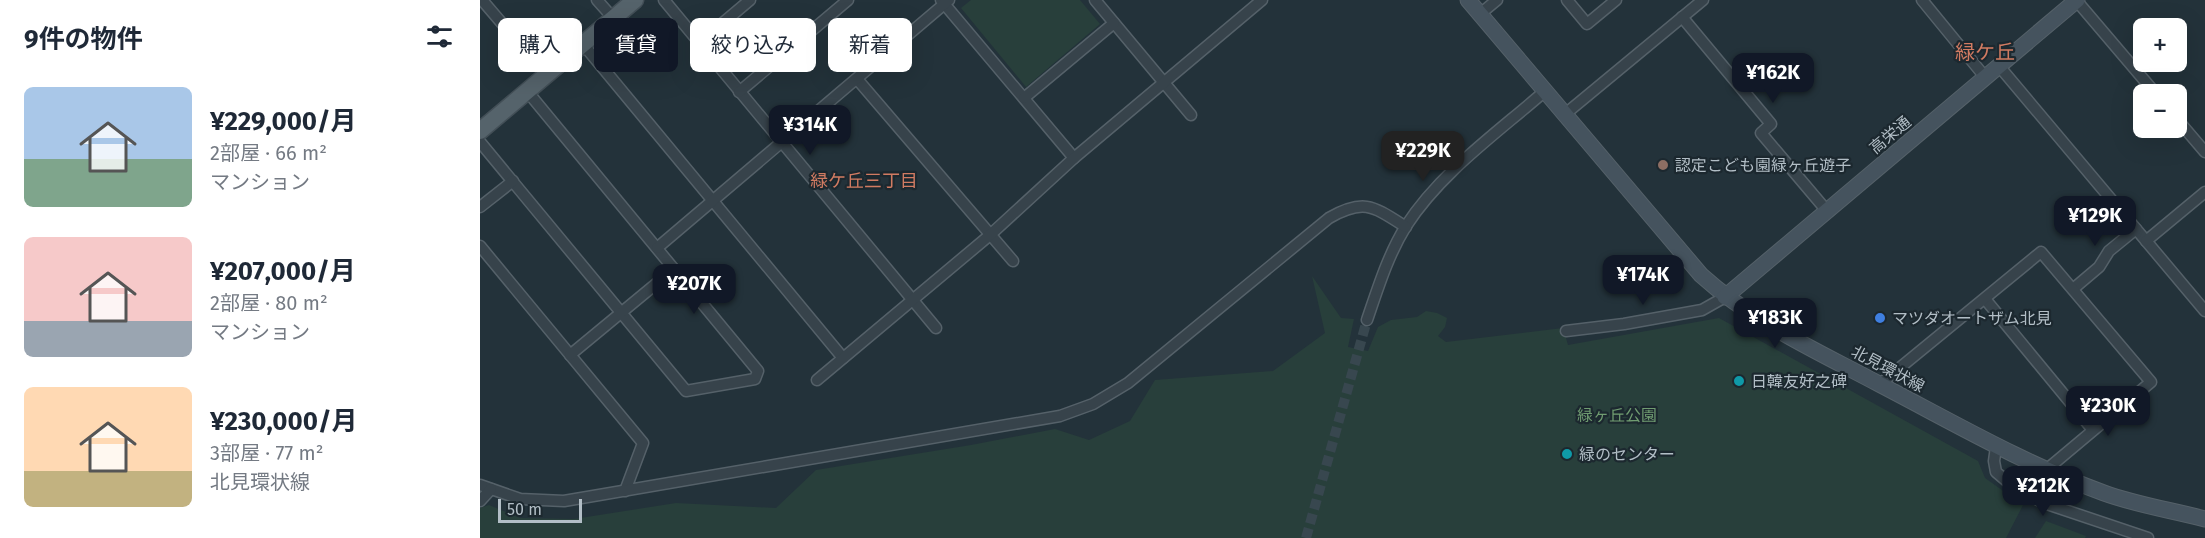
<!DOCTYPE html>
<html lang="ja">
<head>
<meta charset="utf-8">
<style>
	body { margin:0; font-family:"Fira Sans","Noto Sans JP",sans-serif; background:#f6f6f7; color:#1f2937; height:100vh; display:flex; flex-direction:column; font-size:22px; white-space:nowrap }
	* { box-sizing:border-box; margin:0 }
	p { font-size:20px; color:#747a83 }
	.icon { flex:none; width:33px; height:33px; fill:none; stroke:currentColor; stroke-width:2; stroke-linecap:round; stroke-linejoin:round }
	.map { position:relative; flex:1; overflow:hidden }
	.sheet { display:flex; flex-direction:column; background:#fff; width:480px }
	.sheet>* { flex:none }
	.top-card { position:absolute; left:18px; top:18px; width:570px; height:54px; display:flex; gap:12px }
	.buttons { position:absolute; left:1653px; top:18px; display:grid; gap:12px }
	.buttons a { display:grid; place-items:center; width:54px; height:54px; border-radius:9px; background:#fff; box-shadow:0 6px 24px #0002; font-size:30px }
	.scale { position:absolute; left:18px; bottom:15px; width:84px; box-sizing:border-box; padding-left:6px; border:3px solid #b2bec6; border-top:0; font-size:16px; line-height:21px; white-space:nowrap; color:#b2bec6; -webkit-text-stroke:4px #1c282f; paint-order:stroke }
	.price { position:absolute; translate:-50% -51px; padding:0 14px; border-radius:12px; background:#111827; color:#fff; font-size:20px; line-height:39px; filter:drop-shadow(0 2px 3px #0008) }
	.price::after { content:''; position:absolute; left:50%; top:36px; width:18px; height:14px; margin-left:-9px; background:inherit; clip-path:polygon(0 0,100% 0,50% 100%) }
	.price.active { background:#222; color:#fff }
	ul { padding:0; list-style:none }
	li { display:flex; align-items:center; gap:18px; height:150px; padding:0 24px }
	li span { display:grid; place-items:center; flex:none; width:168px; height:120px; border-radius:9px; color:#555 }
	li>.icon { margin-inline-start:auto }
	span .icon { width:72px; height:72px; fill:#fffc; stroke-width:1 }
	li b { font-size:26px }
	h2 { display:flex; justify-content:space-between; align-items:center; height:72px; padding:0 24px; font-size:26px }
	.chip { padding:0 21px; border-radius:9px; background:#fff; box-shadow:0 6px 24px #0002; font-size:21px; line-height:54px }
	.chip.active { background:#111827; color:#fff }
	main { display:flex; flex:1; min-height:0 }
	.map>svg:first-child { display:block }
</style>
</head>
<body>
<main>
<section class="sheet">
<h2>9件の物件<svg class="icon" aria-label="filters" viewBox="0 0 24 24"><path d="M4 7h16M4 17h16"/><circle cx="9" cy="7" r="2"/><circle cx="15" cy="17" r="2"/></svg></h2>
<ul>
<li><span style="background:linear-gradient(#a9c7e8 60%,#7fa58c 0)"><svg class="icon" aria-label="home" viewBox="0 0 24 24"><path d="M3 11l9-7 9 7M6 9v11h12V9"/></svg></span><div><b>¥229,000/月</b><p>2部屋 · 66 m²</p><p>マンション</p></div></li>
<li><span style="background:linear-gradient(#f6c9c9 70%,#9aa5b1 0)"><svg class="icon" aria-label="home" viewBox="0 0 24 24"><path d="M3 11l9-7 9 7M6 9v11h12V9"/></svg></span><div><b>¥207,000/月</b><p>2部屋 · 80 m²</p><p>マンション</p></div></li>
<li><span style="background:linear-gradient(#ffd9b3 70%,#c2b280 0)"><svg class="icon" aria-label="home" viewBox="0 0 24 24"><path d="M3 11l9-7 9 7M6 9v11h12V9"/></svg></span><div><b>¥230,000/月</b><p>3部屋 · 77 m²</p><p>北見環状線</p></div></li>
</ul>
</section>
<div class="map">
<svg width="1725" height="538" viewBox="0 0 1725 538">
	<rect width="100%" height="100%" fill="#23323a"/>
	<g fill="#283f3b">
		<polygon points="491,0 600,0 620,24 546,87 481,8"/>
		<polygon points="832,276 861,318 874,319 868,347 888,351 898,327 911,320 937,317 946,311 957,313 967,318 965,327 958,336 966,342 1083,328 1088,345 1239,318 1498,461 1505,478 1543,505 1526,538 0,538 0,508 9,505 40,518 94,519 196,503 296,508 336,470 491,445 575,429 609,440 650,421 675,380 793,371 845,333"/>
		<polygon points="1566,521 1606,536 1605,538 1555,538"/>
	</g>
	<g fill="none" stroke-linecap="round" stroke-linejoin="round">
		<polyline stroke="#38474f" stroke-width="10" stroke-dasharray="10 5" stroke-linecap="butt" points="826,538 887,320"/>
		<g stroke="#556169" stroke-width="13">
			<g id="street">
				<polyline points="2,0 66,75"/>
				<polyline points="117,0 133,18"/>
				<polyline points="184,0 456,328"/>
				<polyline points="461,0 594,158"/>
				<polyline points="615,0 711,115"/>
				<polyline points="1087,0 1107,24 1136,0"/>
				<polyline points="1442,0 1505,77"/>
				<polyline points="1596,0 1676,94"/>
				<polyline points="1000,14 1017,0"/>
				<polyline points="1202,17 1291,124 1281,133 1347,211"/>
				<polyline points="219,43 270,0"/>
				<polyline points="103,44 363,358"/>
				<polyline points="1519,66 1725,311"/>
				<polyline points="377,79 533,261"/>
				<polyline points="259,92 368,0"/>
				<polyline points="544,98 634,23"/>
				<polyline points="1084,115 1223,0"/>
				<polyline points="1696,118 1725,152"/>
				<polyline points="0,142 206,391 275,379 278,371 47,91"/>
				<polyline points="0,207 33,181"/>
				<polyline points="1666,241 1725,192"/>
				<polyline points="0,246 163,443 145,491"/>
				<polyline points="177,248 469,0"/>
				<polyline points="1593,289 1619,267 1629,251 1656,229"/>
				<polyline points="1505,299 1613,430"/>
				<path d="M887 320C898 288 908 255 926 226 961 172 1017 133 1065 91"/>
				<polyline points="1086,331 1144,324 1222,310 1245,297"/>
				<polyline points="90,355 194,269"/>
				<polyline points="337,380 510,235 594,158 782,0"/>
				<polyline points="1400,384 1561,252 1671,382 1566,470"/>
				<polyline points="1516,447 1514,461 1516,472 1536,489 1564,503 1668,538"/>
				<path d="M0 485 40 499 84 501 580 416 613 404 648 383 849 218C884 198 893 206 926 227"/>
				<polyline points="0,501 11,489"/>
			</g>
		</g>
		<g stroke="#556169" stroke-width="17">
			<g id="secondary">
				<path d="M988 0 1221 275C1274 323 1337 351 1399 384 1474 423 1544 464 1624 493 1657 505 1691 510 1725 519"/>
				<polyline points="1245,297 1597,0"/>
			</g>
		</g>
		<g stroke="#434f57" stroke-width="19">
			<polyline id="primary" points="0,131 155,0"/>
		</g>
		<use href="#street" stroke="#37434b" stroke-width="10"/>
		<use href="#secondary" stroke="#45535e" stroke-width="15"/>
		<use href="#primary" stroke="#55636b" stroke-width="16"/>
	</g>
	<circle fill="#8d6e63" stroke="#1c282f" stroke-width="2" cx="1183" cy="165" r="6"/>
	<circle fill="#3f7fe0" stroke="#1c282f" stroke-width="2" cx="1400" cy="318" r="6"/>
	<g fill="#0f9aa8" stroke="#1c282f" stroke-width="2">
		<circle cx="1259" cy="381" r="6"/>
		<circle cx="1087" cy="454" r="6"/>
	</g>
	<g text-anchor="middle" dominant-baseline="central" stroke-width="4.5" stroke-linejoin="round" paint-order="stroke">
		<g font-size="16" fill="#b2bec6" stroke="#1c282f">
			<text transform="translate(1410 135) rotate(-40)">高栄通</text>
			<text transform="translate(1408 369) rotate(28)">北見環状線</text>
		</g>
		<g font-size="16" fill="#b2bec6" stroke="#1c282f" text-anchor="start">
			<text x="1195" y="165">認定こども園緑ヶ丘遊子</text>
			<text x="1412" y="318">マツダオートザム北見</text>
			<text x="1271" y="381">日韓友好之碑</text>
			<text x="1099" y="454">緑のセンター</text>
		</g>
		<g font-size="16" fill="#709c71" stroke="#1c282f">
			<text x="1137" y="415">緑ヶ丘公園</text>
		</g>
		<g font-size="18" fill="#d17b62" stroke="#1c282f">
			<text x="384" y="181">緑ケ丘三丁目</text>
		</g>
		<g font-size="20" fill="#d17b62" stroke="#1c282f">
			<text x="1505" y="52">緑ケ丘</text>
		</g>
	</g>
</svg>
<div class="buttons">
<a>+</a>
<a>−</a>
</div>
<div class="scale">50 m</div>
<b class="price" style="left:1293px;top:104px">¥162K</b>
<b class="price" style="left:330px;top:156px">¥314K</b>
<b class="price active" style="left:943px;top:182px">¥229K</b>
<b class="price" style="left:1615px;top:247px">¥129K</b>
<b class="price" style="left:1163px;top:306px">¥174K</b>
<b class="price" style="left:214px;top:315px">¥207K</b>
<b class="price" style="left:1295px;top:349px">¥183K</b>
<b class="price" style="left:1628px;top:437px">¥230K</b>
<b class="price" style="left:1563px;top:517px">¥212K</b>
<div class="top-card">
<a class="chip">購入</a>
<a class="chip active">賃貸</a>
<a class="chip">絞り込み</a>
<a class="chip">新着</a>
</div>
</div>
</main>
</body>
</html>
